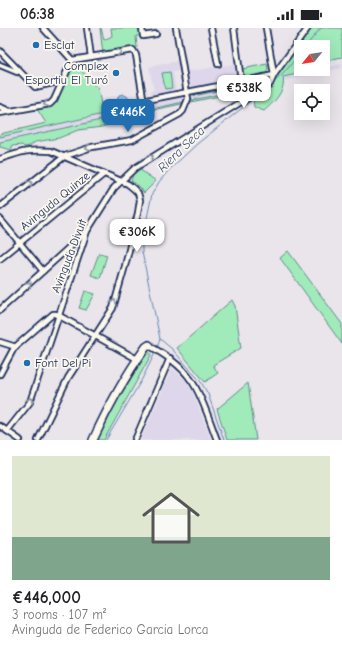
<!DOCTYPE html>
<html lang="en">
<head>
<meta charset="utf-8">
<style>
	body { margin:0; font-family:"Comic Neue",sans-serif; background:#f6f6f6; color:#202124; height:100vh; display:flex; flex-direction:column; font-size:15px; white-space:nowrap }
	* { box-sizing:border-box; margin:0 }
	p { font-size:13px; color:#757577 }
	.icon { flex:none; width:22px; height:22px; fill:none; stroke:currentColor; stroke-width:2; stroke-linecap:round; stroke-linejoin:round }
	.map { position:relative; height:412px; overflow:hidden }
	.panel { display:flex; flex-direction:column; background:#fff; flex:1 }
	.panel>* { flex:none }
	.needle { width:26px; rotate:240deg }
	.tools { position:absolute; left:294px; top:12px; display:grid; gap:8px }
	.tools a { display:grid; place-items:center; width:36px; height:36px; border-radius:0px; background:#fff; box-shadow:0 4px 16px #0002; font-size:20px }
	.price { position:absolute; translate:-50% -34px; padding:0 9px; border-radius:8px; background:#fff; color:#222; font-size:13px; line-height:26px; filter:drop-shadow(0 1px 2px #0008) }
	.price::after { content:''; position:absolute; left:50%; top:24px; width:12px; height:9px; margin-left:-6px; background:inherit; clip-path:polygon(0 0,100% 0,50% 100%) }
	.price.selected { background:#1f6fb2; color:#fff }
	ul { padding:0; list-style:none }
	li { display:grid; align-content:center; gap:8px; height:212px; padding:0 12px }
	li span { display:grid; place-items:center; height:124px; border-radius:0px; color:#555 }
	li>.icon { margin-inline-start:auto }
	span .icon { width:72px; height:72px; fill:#fffc; stroke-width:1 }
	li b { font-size:17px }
	.status { display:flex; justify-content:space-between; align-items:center; height:28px; padding:0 20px; background:#fff; direction:ltr }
	.status svg { height:11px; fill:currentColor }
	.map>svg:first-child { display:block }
</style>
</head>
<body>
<div class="status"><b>06:38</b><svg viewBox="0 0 49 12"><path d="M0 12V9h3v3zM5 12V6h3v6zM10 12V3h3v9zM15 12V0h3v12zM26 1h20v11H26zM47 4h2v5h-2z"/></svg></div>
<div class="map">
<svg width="342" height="412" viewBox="0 0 342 412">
	<rect width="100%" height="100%" fill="#eae4eb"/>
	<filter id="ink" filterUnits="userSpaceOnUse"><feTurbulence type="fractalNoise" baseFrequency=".025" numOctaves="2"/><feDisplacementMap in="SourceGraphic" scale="8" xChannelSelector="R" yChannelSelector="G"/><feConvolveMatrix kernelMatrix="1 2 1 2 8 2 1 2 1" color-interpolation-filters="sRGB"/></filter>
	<g filter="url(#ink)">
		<g fill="#ded6ea">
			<polygon points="178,33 179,43 173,44 176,64 152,69 151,63 154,62 149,39"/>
			<polygon points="236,36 238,51 236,53 189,63 184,44"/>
			<polygon points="342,36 342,40 284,53 283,49"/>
			<polygon points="257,54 257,58 234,63 0,114 0,109 48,98"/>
			<polygon points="172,340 187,354 193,365 211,412 141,412"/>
		</g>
		<g fill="#a1eab9" stroke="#5e8c8c">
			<polygon points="100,0 101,0 104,12 112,8 111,0 140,0 141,8 136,8 137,20 103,27"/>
			<path d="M312 0H342V29L323 33V19H301V41H304L302 45 283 49C286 63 274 74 264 83L254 79 253 68 271 56Z"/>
			<polygon points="73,34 75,35 98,61 103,86 0,109 0,106 46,95 37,81 49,79 57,73"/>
			<polygon points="267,36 268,42 266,45 243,51 242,41"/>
			<polygon points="170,44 172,60 165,61 162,45"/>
			<polygon points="257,53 257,54 194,68 194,67"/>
			<polygon points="257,58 254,63 236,68 234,65 148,83 102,99 78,102 59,110 35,114 30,118 24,119 22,117 12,118 12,122 0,119 0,114"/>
			<polygon points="139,141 156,153 144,165 139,158 131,153 133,146"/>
			<polygon points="288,223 342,296 342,316 280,230"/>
			<polygon points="99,225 107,227 100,250 91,247"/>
			<polygon points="85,263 95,266 86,282 79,280"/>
			<polygon points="232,272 235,278 241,320 213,337 218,345 205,354 177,320"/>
			<polygon points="148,323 151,327 104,412 98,412 117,373"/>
			<polygon points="248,355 256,412 227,412 217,381"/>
		</g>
		<polygon fill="#8fc5ed" stroke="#6189b4" points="123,66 128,69 128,74 116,75 119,67"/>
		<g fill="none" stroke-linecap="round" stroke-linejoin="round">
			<g stroke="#6189b4" stroke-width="1">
				<polyline points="305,19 321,0"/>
				<polyline points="272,56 284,45 301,24"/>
				<polyline points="157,320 160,311"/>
				<polyline points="106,412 141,353 156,323"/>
				<polyline points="224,412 208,366 201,354 172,321 160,311 142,224 142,214 152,166 159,154 169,142 197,116 266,61"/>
			</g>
			<g stroke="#1b2f5e" stroke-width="8">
				<g id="minor">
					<polyline points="43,0 72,32"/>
					<polyline points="87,0 91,29"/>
					<polyline points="142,0 143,8 156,6"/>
					<polyline points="211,0 218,36"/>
					<polyline points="234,0 241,53"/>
					<polyline points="0,23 35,59 62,53"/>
					<polyline points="72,32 133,22 136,27 143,69 147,72 274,47 266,0"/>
					<polyline points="0,37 17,44"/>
					<polyline points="0,79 10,83"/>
					<polyline points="0,85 50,76 54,72 72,32"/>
					<path d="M0 131C21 124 28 121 51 123L128 156 134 161 138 165 140 172 138 185 125 238 113 280 68 350 38 412"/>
					<polyline points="0,179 65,128 92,119 132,112 180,86 183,83 188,71 176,0"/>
					<polyline points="0,191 43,243"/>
					<polyline points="0,231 104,146"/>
					<polyline points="0,282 86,204"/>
					<polyline points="0,314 16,319"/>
					<path d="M150 318C165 327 181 337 191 352 202 367 210 394 217 412"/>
					<polyline points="0,346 14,320 53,286 56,286 137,331"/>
					<polyline points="0,398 20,412"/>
					<polyline points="7,403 30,374 87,203 114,160 135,140 270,56 274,47 308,0"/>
					<polyline points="135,412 170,330"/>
				</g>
			</g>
			<g stroke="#1b2f5e" stroke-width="10">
				<path id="secondary" d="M93 412C108 379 125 348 146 319L149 317 150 318"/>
			</g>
			<use href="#minor" stroke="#fbf7ec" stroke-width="4.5"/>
			<use href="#secondary" stroke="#fbf7ec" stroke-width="7"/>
		</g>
		<defs><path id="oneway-chevron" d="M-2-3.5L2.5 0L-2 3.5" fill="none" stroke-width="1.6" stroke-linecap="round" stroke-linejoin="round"/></defs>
		<g stroke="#8b93a5">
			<use href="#oneway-chevron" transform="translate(119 24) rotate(-9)"/>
			<use href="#oneway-chevron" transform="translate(46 76) rotate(162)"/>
			<use href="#oneway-chevron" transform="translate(88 120) rotate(165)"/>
			<use href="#oneway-chevron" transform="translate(151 129) rotate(-32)"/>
			<use href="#oneway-chevron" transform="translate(30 155) rotate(-39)"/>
			<use href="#oneway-chevron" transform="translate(29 256) rotate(-42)"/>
			<use href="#oneway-chevron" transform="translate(114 274) rotate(-71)"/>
			<use href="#oneway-chevron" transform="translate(30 372) rotate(-64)"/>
		</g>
	</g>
	<g fill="#1f6fb2" stroke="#fbf7ec" stroke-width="1.5">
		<circle cx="36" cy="17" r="4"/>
		<circle cx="116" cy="45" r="4"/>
		<circle cx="27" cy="335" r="4"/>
	</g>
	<g text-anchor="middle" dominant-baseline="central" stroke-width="3.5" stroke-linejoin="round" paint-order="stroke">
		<g font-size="12" fill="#1b2f5e" stroke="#fbf7ec" text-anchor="start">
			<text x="44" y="17">Esclat</text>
			<text x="108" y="38" text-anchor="end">Complex<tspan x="108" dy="14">Esportiu El Turó</tspan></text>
			<text x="35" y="335">Font Del Pi</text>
		</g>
		<g font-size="12" fill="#1b2f5e" stroke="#fbf7ec">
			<text transform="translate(55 173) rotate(-39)">Avinguda Quinze</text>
			<text transform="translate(69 228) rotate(-69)">Avinguda Divuit</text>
		</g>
		<g font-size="13" font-style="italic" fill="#385482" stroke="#fbf7ec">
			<text transform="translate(181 121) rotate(-44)">Riera Seca</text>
		</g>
	</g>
</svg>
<div class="tools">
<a><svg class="needle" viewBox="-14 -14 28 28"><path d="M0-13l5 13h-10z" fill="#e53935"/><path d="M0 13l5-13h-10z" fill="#757577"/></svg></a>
<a><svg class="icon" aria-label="locate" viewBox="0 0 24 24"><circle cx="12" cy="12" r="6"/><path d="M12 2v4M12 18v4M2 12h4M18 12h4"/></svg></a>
</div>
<b class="price" style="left:244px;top:81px">€538K</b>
<b class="price selected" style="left:128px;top:105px">€446K</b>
<b class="price" style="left:137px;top:225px">€306K</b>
</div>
<section class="panel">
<ul>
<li><span style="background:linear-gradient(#dfe7d0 65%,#7fa58c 0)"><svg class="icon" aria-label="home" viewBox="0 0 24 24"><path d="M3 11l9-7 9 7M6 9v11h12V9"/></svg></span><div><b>€446,000</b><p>3 rooms · 107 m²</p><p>Avinguda de Federico Garcia Lorca</p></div></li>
</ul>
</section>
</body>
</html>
